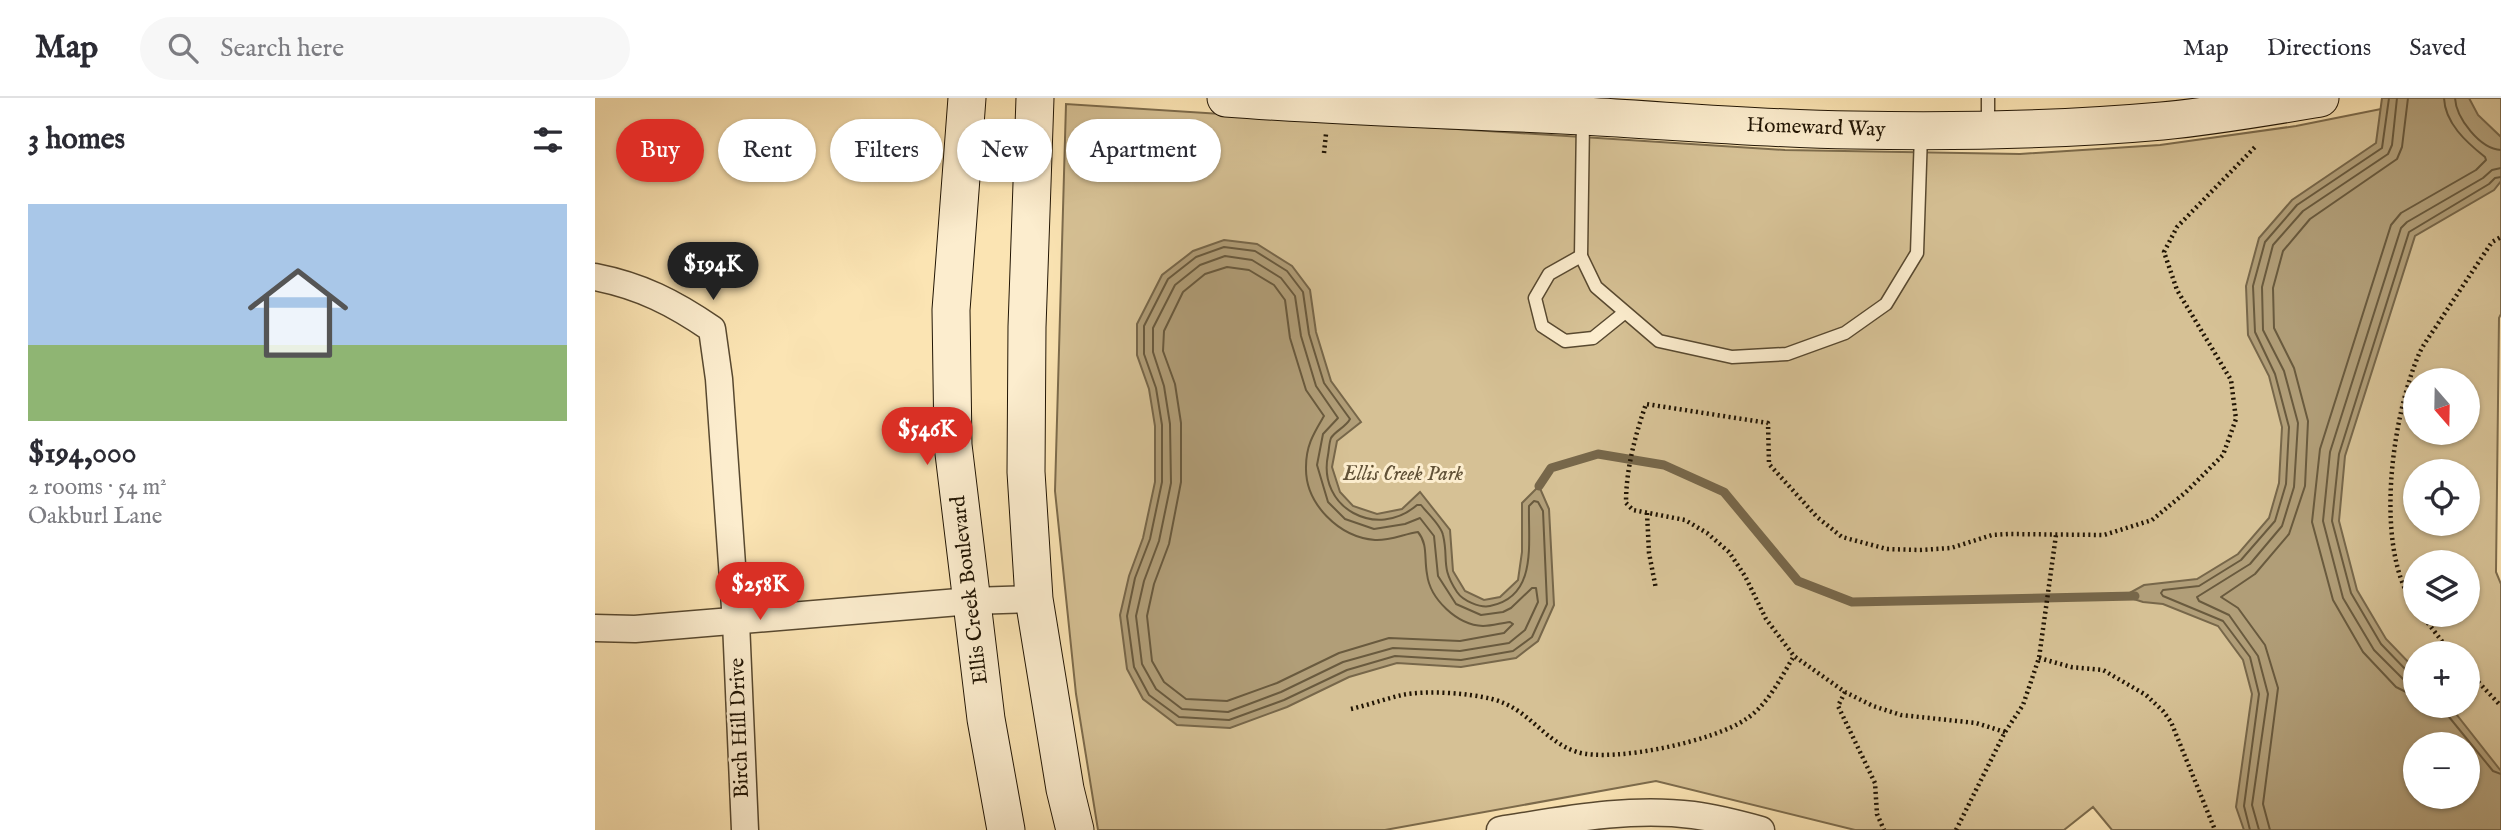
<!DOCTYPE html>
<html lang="en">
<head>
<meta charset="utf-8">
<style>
	body { margin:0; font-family:"IM FELL English",serif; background:#f7f7f7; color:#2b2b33; height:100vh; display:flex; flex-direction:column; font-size:26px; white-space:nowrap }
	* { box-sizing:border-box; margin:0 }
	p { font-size:23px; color:#7c7c81 }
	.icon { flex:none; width:38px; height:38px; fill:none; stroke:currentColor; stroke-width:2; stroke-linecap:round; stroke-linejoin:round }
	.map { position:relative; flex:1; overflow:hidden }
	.sheet { display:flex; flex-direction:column; background:#fff; width:595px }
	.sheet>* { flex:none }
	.hud { position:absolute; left:21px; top:21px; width:665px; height:63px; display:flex; gap:14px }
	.needle { width:46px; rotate:160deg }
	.fabs { position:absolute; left:1808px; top:270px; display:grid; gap:14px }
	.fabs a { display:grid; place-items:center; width:77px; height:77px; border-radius:50%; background:#fff; box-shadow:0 2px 5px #0004; font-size:35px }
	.price { position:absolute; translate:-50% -60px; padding:0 16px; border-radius:24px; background:#d93025; color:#fff; font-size:23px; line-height:46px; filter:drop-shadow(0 2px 4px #0008) }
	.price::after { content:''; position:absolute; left:50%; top:42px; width:21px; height:16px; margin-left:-10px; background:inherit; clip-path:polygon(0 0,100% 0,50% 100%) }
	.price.selected { background:#222; color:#fff }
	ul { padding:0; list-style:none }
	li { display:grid; align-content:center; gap:14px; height:371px; padding:0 28px }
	li span { display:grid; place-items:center; height:217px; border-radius:0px; color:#555 }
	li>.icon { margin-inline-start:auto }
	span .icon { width:126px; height:126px; fill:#fffc; stroke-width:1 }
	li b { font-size:30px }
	h2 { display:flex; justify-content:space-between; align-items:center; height:84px; padding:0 28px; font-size:30px }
	.chip { padding:0 24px; border-radius:32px; background:#fff; box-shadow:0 2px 5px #0004; font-size:24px; line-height:63px }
	.chip.selected { background:#d93025; color:#fff }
	header { display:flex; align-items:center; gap:42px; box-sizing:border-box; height:98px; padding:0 35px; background:#fff; border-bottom:2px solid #e1e1e2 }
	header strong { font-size:33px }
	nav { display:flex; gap:38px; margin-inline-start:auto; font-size:24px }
	.search { width:490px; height:63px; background:#f7f7f7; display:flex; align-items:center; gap:18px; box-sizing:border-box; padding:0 24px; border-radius:38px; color:#7c7c81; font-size:26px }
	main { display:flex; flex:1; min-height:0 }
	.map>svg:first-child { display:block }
</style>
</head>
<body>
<header>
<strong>Map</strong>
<div class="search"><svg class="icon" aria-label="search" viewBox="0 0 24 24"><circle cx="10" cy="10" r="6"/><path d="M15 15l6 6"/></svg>Search here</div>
<nav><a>Map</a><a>Directions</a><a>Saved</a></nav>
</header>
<main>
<section class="sheet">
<h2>3 homes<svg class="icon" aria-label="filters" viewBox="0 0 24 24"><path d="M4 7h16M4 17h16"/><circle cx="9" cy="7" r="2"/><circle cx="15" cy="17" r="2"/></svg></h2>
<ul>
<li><span style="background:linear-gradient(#a9c7e8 65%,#8fb573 0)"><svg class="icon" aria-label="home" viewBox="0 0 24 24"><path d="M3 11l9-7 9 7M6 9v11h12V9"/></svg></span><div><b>$194,000</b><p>2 rooms · 54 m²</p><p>Oakburl Lane</p></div></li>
</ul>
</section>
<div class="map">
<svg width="1906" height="732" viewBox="0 0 1906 732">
	<rect width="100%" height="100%" fill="#fbe4b3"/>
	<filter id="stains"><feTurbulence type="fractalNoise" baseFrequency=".00286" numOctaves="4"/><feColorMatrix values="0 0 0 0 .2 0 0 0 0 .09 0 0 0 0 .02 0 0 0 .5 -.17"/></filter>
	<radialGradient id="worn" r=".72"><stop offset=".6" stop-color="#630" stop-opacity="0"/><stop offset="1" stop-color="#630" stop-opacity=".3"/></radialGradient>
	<path fill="#d6c195" stroke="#7c6b4c" stroke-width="2" fill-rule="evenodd" d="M1841 0H1906V216L1904 220 1901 474 1906 486V732H1517L1498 709 1469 732H1260L1061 683 790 732H503L481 596 460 393 471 6 1190 52 1425 56 1565 47 1701 28ZM1820 282H1872V334H1820ZM1820 373H1872V425H1820ZM1820 464H1872V516H1820ZM1820 555H1872V607H1820ZM1820 646H1872V698H1820Z"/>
	<g fill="#b19e78" stroke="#77674a" stroke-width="2" fill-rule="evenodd">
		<path d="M1787 0H1874L1883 17 1906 39V83L1899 92 1820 138 1750 358 1744 423 1762 492 1791 541 1820 571V607H1854L1906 673V732H1649L1641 709 1657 596 1648 562 1623 528 1568 506 1548 504 1529 498 1549 487 1602 481 1643 456 1674 420 1684 385 1687 329 1674 278 1653 237 1651 188 1664 140 1697 102 1781 45ZM1820 646H1872V698H1820Z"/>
		<polygon points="629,142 662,146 697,168 715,192 721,234 736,283 766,324 742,343 737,369 745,394 758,408 782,416 807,411 825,394 855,432 858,473 870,493 889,502 905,499 923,482 927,454 927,405 944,388 954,411 959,507 943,543 921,560 866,569 802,565 754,579 692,609 635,630 582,627 548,601 532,571 525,517 534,478 548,440 560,384 560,328 554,291 542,257 542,226 567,177 598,153"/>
	</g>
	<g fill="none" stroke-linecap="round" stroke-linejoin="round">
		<g stroke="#695a3e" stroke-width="2">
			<path d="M1860 0C1861 20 1885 51 1906 52"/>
			<path d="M629 149 660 153 692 173 708 194 714 236 729 285 755 321C751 329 740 333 736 340 734 345 734 352 733 357 722 410 782 442 822 407H826C832 415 846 427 848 437 854 462 845 468 862 494 868 503 885 510 895 508 943 499 933 445 934 408L939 403 943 404 948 413 952 506 937 539 918 553 866 562 800 558 752 572 689 602 634 622 584 619 554 597 539 569 532 518 540 480 555 441 567 384V327L561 290 549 256V228L573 181 601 159Z"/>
			<polygon points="630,158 657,162 686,180 700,198 706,238 721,288 743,320 728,336 722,367 733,404 750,421 779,431 810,426 825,420 839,438 843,478 861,506 886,517 908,514 916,510 937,490 941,490 943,504 930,532 914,545 865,553 798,550 748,564 686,594 633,614 587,611 561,591 547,566 541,518 549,483 564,443 576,385 575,326 569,288 558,254 558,230 580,187 605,167"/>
			<path d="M632 169 654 172 679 187 690 202 695 240 711 292 729 318C719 335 711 347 711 369 710 406 744 439 780 442 794 443 809 436 823 434 833 446 829 460 832 476 835 501 862 527 888 528 897 528 906 525 915 524L918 526 909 535 865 543 794 540 744 555 682 585 632 603 591 601 569 584 557 563 552 518 559 486 574 446 586 384V325L580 286 568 253 569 233 588 194 610 176Z"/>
			<polyline points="1820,575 1812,573 1786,546 1756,495 1737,423 1744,356 1814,134 1894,86 1900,80 1906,79"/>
			<polyline points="1820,584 1808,581 1779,552 1748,500 1728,423 1735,354 1806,130 1812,124 1888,80 1897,72 1906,70"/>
			<path d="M1820 595 1811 594 1801 589 1768 554 1738 502 1717 424 1725 351 1796 127 1806 115 1881 72 1891 62 1890 59C1871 44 1850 25 1849 0"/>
			<polyline points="1849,607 1850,614 1898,673 1906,676"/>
			<polyline points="1655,732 1649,708 1664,596 1655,559 1628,523 1568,498 1566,495 1568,492 1604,488 1646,462 1680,423 1691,386 1694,329 1680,276 1660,234 1658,188 1670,144 1702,107 1787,50 1794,0"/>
			<polyline points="1664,732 1657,707 1673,596 1663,558 1634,517 1604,503 1602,499 1655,466 1687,428 1699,389 1703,325 1689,273 1668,232 1667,189 1678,147 1708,113 1793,56 1797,47 1802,0"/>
			<polyline points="1675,732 1668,706 1683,590 1670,547 1643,510 1626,499 1660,476 1694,436 1710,388 1713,323 1699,270 1679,230 1678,190 1688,153 1715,121 1802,61 1807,49 1813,0"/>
		</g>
		<polyline stroke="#77674a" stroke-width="9" points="944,388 956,370 1003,356 1069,367 1129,394 1203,483 1257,504 1540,498"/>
		<g stroke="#584930" stroke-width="15">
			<g id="lane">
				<polyline points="1393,0 1393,28"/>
				<polyline points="988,22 986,158 1001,189 1064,243 1137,259 1192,256 1250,235 1291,206 1322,155 1326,36"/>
				<polyline points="986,158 954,176 940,200 947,228 970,243 998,240 1029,215"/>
			</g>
		</g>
		<g stroke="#584930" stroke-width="29">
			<g id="street">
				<path d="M0 179C46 188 79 205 117 231L124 281 141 524 150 732"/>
				<polyline points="0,530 40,531 376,503 439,501"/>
				<path d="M905 732C969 722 1033 709 1098 717 1121 720 1144 726 1166 732"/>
			</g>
		</g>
		<g stroke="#211504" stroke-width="39">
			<g id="secondary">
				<polyline points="372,0 356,212 358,347 391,621 411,732"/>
				<polyline points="440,0 432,229 431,374 439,501 470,691 480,732"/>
				<path d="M631 0C750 9 869 12 989 18 1079 23 1168 31 1258 32 1361 34 1465 32 1567 23 1620 18 1672 9 1725 0"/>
			</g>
		</g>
		<g stroke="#211504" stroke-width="4.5" stroke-dasharray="2 3.5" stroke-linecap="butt">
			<polyline points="729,55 731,36"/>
			<polyline points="1052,415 1054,455 1061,491"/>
			<path d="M1820 509C1778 450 1797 319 1824 256 1829 245 1837 235 1844 224 1861 198 1879 171 1897 144L1906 139"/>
			<polyline points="1826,516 1856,555"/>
			<polyline points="1444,560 1476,569 1508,572 1551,597 1568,613 1576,624 1620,732"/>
			<polyline points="1872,572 1906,608"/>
			<polyline points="1250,594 1243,608 1280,685 1282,716 1289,732"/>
			<path d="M756 611C773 607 790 601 807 597 833 592 872 595 897 601 935 611 948 643 982 654 1018 665 1120 643 1151 621 1173 607 1186 579 1199 558"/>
			<path d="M1410 634 1381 625 1306 617 1278 608 1250 594 1199 558 1171 521 1150 478 1134 454 1112 435 1090 422 1038 412 1031 405C1031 371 1040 338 1051 306L1173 325 1174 366 1222 419 1247 439 1292 451 1325 452 1356 450 1397 437 1413 436 1509 437 1557 422 1591 394 1628 357 1641 321 1636 282 1582 192 1569 154 1582 129 1661 48"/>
			<polyline points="1361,732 1410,634 1428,607 1444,560 1461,437"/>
		</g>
		<use href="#lane" stroke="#fcedce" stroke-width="12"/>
		<use href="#street" stroke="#fcedce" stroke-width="26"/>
		<use href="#secondary" stroke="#fcedce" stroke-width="37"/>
	</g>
	<g text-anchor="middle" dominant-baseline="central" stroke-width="6" stroke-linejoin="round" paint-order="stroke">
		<g font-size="21" fill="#211504" stroke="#fcedce">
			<text transform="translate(1221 30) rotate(2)">Homeward Way</text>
			<text transform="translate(375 492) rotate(-97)">Ellis Creek Boulevard</text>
			<text transform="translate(145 630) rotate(-92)">Birch Hill Drive</text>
		</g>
		<g font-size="21" font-style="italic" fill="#605137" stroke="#fcedce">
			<text x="808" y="376">Ellis Creek Park</text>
		</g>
	</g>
	<rect width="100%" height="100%" filter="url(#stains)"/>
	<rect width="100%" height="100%" fill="url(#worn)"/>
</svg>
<div class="fabs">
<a><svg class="needle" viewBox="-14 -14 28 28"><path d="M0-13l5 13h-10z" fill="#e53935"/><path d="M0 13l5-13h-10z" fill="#7c7c81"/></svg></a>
<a><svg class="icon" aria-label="locate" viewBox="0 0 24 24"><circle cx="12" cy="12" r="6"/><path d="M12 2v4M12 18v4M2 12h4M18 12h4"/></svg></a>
<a><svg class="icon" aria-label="layers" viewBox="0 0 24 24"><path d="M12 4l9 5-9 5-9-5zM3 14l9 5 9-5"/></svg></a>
<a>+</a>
<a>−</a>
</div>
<b class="price selected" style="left:118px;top:204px">$194K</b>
<b class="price" style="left:332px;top:369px">$546K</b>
<b class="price" style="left:165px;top:524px">$258K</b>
<div class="hud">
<a class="chip selected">Buy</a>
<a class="chip">Rent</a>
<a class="chip">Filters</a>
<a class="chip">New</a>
<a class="chip">Apartment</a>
</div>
</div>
</main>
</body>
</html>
